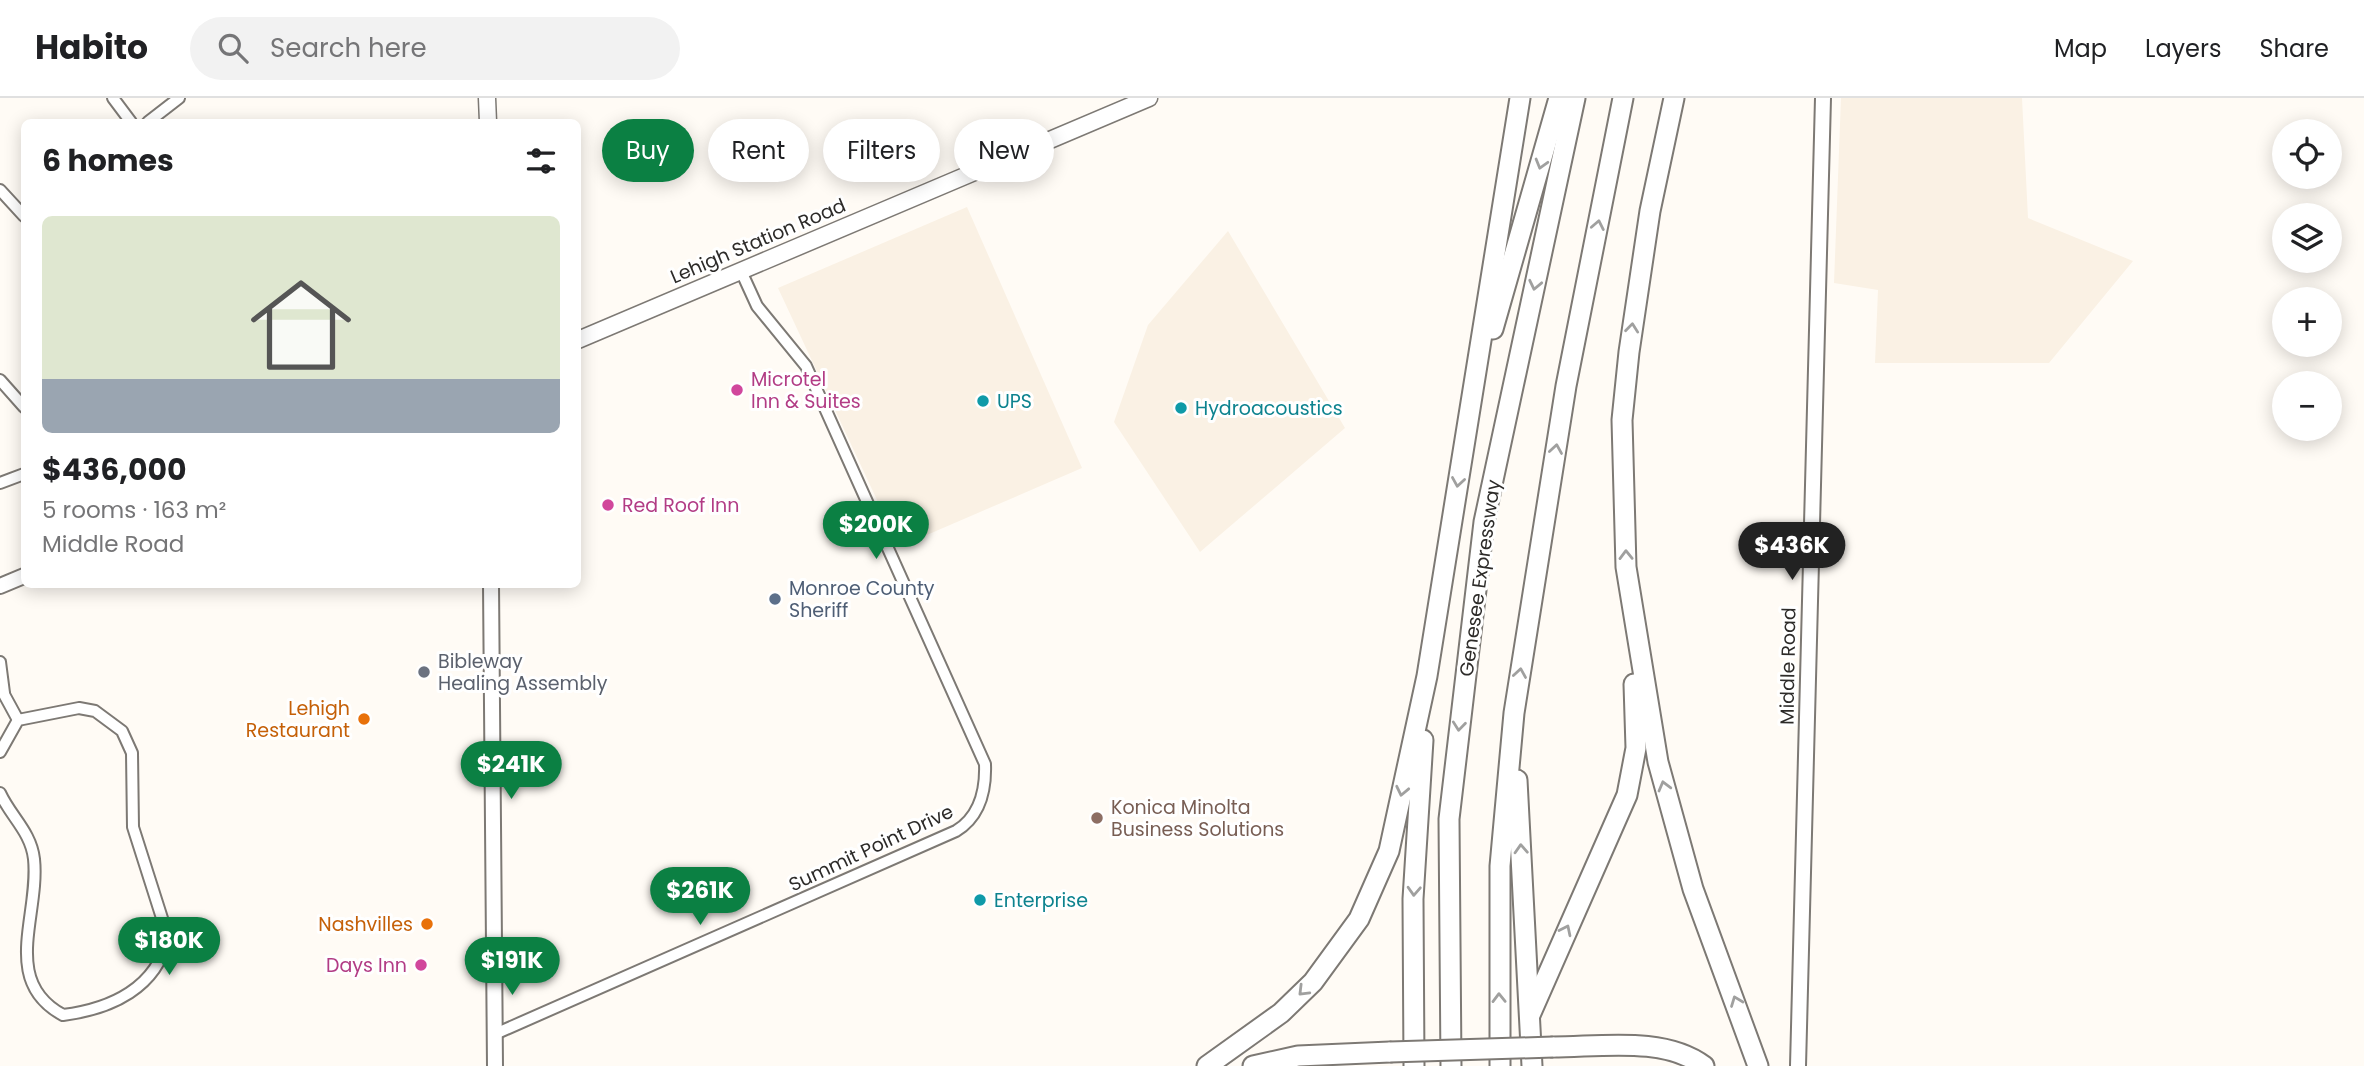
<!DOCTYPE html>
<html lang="en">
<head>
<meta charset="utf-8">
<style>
	body { margin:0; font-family:Poppins,sans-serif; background:#f2f2f2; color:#202124; height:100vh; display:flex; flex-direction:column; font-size:26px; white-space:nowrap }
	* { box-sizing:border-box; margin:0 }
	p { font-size:23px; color:#757577 }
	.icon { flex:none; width:38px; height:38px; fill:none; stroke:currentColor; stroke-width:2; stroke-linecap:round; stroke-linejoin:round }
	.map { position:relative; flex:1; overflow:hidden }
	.details { position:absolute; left:21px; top:21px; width:560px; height:469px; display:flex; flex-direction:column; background:#fff; border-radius:10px; box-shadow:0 4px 18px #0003 }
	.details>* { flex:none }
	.top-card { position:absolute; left:602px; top:21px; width:665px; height:63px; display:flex; gap:14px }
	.controls { position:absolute; left:2272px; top:21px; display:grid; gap:14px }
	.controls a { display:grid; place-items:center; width:70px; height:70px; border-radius:50%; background:#fff; box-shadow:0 4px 18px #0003; font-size:35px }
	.price { position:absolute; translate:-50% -60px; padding:0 16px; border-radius:24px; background:#0b8043; color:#fff; font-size:23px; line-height:46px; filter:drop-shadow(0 2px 4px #0008) }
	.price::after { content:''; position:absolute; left:50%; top:42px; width:21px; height:16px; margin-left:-10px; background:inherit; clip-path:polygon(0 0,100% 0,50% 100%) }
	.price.active { background:#222; color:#fff }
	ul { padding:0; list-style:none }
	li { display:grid; align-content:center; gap:14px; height:371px; padding:0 21px }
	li+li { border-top:2px solid #e0e0e0 }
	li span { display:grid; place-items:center; height:217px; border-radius:10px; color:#555 }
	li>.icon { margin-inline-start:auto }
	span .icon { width:126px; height:126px; fill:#fffc; stroke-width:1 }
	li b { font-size:30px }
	h2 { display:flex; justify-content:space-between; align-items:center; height:84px; padding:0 21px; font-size:30px }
	.chip { padding:0 24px; border-radius:32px; background:#fff; box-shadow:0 4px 18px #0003; font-size:24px; line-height:63px }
	.chip.active { background:#0b8043; color:#fff }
	header { display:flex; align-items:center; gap:42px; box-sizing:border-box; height:98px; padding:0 35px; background:#fff; border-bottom:2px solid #e0e0e0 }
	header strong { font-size:33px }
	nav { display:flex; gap:38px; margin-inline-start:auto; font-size:24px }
	.search { width:490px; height:63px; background:#f2f2f2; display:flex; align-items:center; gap:18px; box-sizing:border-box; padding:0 24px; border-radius:38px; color:#757577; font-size:26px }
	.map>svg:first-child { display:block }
</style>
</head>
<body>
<header>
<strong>Habito</strong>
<div class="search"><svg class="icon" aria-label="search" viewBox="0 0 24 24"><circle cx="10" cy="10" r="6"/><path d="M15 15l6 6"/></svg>Search here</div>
<nav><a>Map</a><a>Layers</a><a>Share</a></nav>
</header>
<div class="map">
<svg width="2364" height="968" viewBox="0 0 2364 968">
	<rect width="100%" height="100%" fill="#fffbf5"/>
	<g fill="#faf1e4">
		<polygon points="1841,0 2022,0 2028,120 2133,163 2049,265 1875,265 1878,192 1834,185"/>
		<polygon points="967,109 1082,370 899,449 778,190"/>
		<polygon points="1228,133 1345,330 1200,454 1114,324 1148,227"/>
	</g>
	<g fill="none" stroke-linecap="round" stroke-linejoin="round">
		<g stroke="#7d7974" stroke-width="14">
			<g id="street">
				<polyline points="113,0 131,24"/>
				<polyline points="148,24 179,0"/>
				<polyline points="0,92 24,118"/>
				<polyline points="0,282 24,309"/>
				<polyline points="0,385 24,376"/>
				<polyline points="0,564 4,595"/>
				<polyline points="0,589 18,622"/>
				<path d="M0 654 18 622 79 610 95 613 122 633 132 655 133 729 168 839C157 890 111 911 63 917 0 883 40 817 34 761 31 734 11 719 0 695"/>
				<path d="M495 936 956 733C979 719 986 693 985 666L806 268 757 208 741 173"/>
			</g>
		</g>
		<g stroke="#7d7974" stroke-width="18">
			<g id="secondary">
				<polyline points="491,486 495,968"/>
				<polyline points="0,488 24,478"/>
				<polyline points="1798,968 1823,0"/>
			</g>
		</g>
		<g stroke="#7d7974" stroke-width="19">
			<g id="primary">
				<polyline points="487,0 488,24"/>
				<polyline points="578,242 1149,0"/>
			</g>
		</g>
		<g stroke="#7d7974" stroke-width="23">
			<g id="highway">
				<polyline points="1674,0 1650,113 1629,254 1622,322 1626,469 1658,664 1693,791 1758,968"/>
				<polyline points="1493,231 1559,0"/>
				<polyline points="1517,682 1532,968"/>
				<polyline points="1530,917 1627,697 1636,650 1634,586"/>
				<path d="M1553 949C1600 949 1664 938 1704 968"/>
				<polyline points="1207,968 1281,915 1313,884 1359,821 1389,753 1427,578 1520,0"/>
				<polyline points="1253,968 1298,958 1390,954"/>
				<polyline points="1414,968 1413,801 1423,642"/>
				<polyline points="1451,968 1449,721 1484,424 1575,0"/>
				<polyline points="1500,968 1500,768 1514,615 1566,288 1623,0"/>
			</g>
		</g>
		<use href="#street" stroke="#fff" stroke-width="10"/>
		<use href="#secondary" stroke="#fff" stroke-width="14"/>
		<use href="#primary" stroke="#fff" stroke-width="16"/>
		<use href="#highway" stroke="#fff" stroke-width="19"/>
		<g stroke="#7d7974" stroke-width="23" stroke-linecap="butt">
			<polyline id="highway-bridge" points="1390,954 1553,949"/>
		</g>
		<use href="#highway-bridge" stroke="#fff" stroke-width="19"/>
	</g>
	<defs><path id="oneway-chevron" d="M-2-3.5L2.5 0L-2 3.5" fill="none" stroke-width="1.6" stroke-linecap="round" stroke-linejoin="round" transform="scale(1.75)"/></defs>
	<g stroke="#a0a09f">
		<use href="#oneway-chevron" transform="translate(1541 66) rotate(106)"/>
		<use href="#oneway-chevron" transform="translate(1598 127) rotate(-79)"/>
		<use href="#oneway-chevron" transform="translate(1535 187) rotate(102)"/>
		<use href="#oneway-chevron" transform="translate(1632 230) rotate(-84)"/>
		<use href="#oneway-chevron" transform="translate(1556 351) rotate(-81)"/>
		<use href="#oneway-chevron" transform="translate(1458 384) rotate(99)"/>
		<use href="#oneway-chevron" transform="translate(1626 457) rotate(-91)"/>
		<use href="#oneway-chevron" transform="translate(1520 575) rotate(-81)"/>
		<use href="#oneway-chevron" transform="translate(1459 628) rotate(96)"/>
		<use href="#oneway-chevron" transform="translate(1664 688) rotate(-105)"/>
		<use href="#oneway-chevron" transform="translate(1402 693) rotate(102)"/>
		<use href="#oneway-chevron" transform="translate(1521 751) rotate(-93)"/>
		<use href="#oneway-chevron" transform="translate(1414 793) rotate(93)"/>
		<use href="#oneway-chevron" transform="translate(1566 832) rotate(-64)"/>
		<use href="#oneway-chevron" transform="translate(1303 893) rotate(135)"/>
		<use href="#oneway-chevron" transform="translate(1499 900) rotate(-91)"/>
		<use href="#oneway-chevron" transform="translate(1736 903) rotate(-111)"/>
	</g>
	<g fill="#d1479c" stroke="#fff" stroke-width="2.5">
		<circle cx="737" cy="292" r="7"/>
		<circle cx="608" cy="407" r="7"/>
		<circle cx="421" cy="867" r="7"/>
	</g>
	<g fill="#0f9aa8" stroke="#fff" stroke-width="2.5">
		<circle cx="983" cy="303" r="7"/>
		<circle cx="1181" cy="310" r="7"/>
		<circle cx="980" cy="802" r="7"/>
	</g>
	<circle fill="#5c6f8a" stroke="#fff" stroke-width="2.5" cx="775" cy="501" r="7"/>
	<circle fill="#6b7280" stroke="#fff" stroke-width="2.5" cx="424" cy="574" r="7"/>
	<g fill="#e8710a" stroke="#fff" stroke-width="2.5">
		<circle cx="364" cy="621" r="7"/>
		<circle cx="427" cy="826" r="7"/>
	</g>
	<circle fill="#8d6e63" stroke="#fff" stroke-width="2.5" cx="1097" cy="720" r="7"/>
	<g text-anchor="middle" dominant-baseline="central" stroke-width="6" stroke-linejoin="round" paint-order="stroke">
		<g font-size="19" fill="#2d2b29" stroke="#fff">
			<text transform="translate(758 143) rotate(-23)">Lehigh Station Road</text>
			<text transform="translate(1480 480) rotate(-82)">Genesee Expressway</text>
			<text transform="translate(1788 568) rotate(-89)">Middle Road</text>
			<text transform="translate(871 750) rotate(-25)">Summit Point Drive</text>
		</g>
		<g font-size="19" fill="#b23c85" stroke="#fff" text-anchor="start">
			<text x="751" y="281">Microtel<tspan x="751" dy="22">Inn &amp; Suites</tspan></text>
			<text x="622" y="407">Red Roof Inn</text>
			<text x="407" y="867" text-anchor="end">Days Inn</text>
		</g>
		<g font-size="19" fill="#0d838f" stroke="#fff" text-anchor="start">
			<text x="997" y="303">UPS</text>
			<text x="1195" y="310">Hydroacoustics</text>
			<text x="994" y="802">Enterprise</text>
		</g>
		<g font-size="19" fill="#4e5e75" stroke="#fff" text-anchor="start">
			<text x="789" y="490">Monroe County<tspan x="789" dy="22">Sheriff</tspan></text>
		</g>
		<g font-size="19" fill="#5b616d" stroke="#fff" text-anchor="start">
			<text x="438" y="563">Bibleway<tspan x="438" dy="22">Healing Assembly</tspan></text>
		</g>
		<g font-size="19" fill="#c56008" stroke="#fff" text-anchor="end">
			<text x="350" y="610">Lehigh<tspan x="350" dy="22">Restaurant</tspan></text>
			<text x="413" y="826">Nashvilles</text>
		</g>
		<g font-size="19" fill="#785e54" stroke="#fff" text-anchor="start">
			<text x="1111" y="709">Konica Minolta<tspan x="1111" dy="22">Business Solutions</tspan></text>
		</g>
	</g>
</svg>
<div class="controls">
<a><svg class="icon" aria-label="locate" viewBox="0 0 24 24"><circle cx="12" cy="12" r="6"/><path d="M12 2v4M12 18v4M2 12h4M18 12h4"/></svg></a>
<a><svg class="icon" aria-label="layers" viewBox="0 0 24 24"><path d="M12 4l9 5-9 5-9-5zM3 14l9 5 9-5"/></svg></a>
<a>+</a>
<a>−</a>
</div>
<b class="price" style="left:876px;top:463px">$200K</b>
<b class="price active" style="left:1792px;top:484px">$436K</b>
<b class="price" style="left:511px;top:703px">$241K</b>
<b class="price" style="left:700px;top:829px">$261K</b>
<b class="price" style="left:169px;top:879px">$180K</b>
<b class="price" style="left:512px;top:899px">$191K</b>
<div class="top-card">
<a class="chip active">Buy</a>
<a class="chip">Rent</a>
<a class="chip">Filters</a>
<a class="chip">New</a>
</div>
<section class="details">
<h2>6 homes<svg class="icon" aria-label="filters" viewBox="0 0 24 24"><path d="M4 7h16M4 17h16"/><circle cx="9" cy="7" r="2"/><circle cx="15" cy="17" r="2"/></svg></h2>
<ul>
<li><span style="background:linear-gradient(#dfe7d0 75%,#9aa5b1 0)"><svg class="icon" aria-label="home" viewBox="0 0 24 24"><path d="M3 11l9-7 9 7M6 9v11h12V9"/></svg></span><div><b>$436,000</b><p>5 rooms · 163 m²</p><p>Middle Road</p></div></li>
</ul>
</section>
</div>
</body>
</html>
